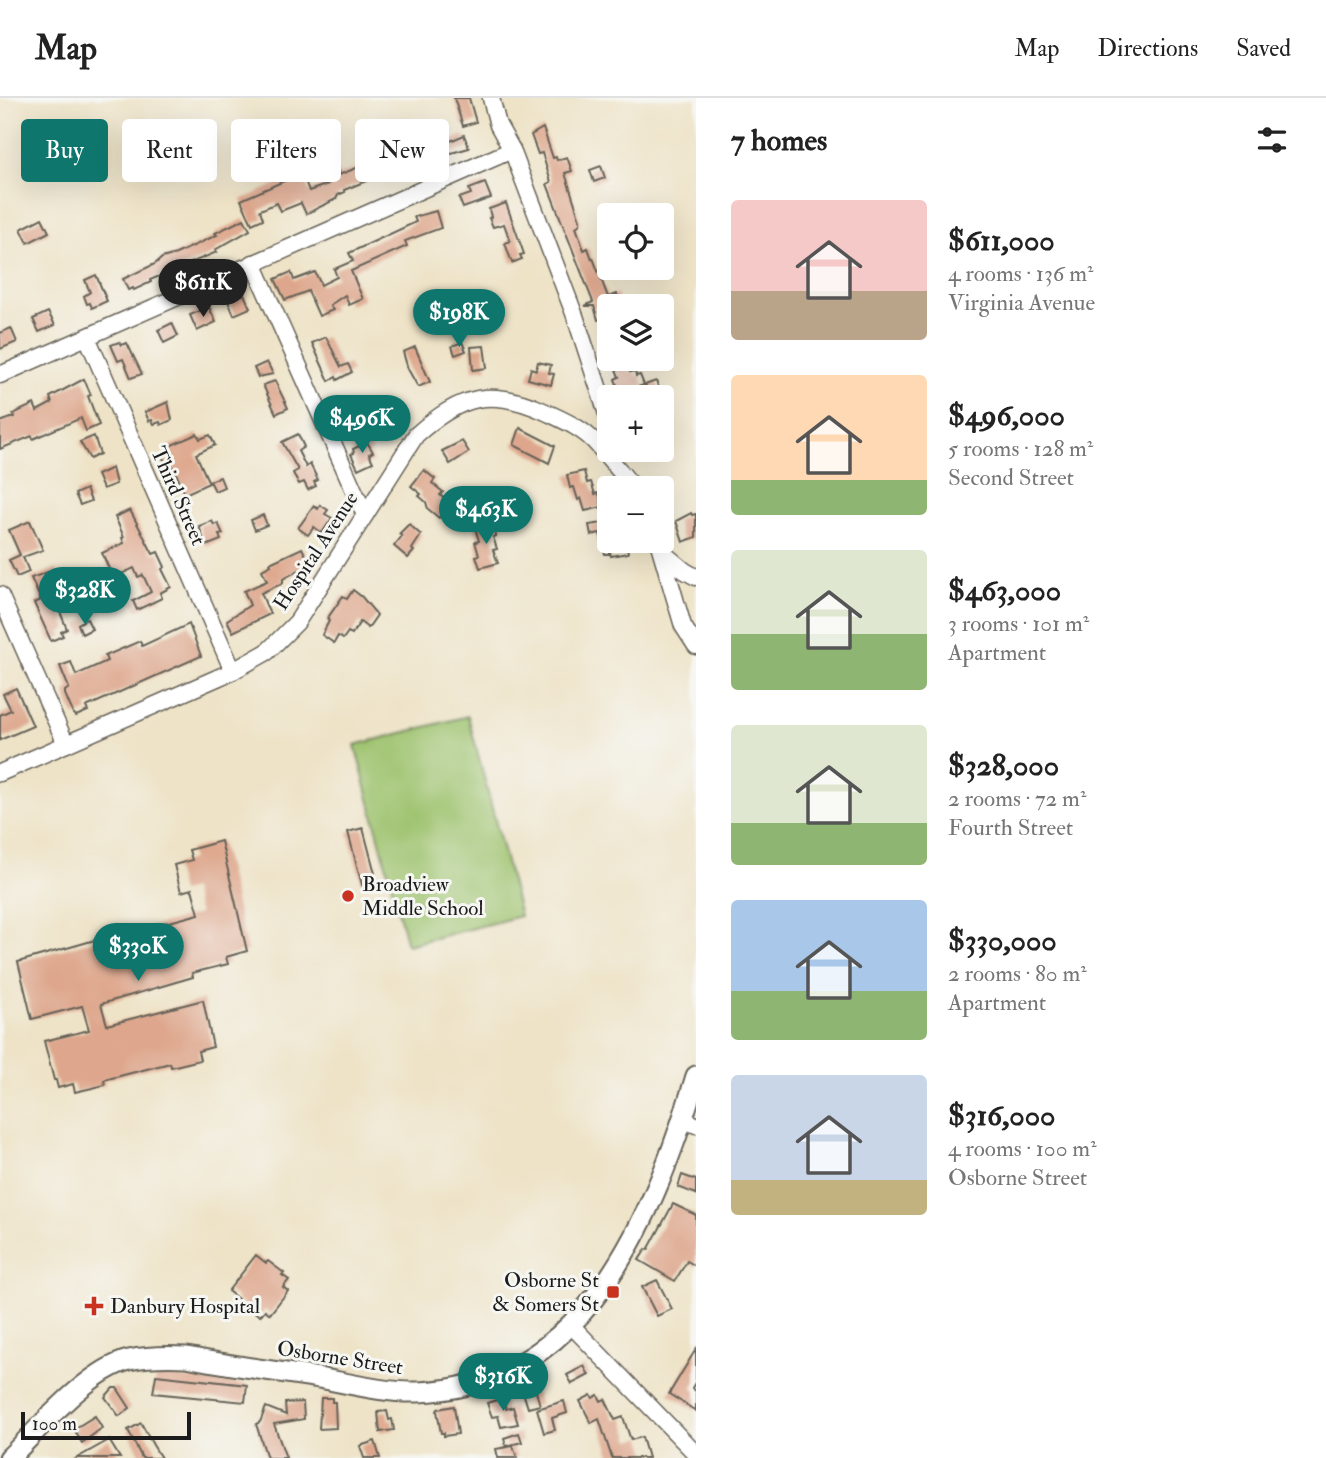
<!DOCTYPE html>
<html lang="en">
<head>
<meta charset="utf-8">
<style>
	body { margin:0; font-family:"IM FELL Double Pica",serif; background:#f2f2f2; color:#222; height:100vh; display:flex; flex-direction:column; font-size:26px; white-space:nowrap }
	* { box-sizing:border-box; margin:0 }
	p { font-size:23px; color:#767676 }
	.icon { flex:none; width:38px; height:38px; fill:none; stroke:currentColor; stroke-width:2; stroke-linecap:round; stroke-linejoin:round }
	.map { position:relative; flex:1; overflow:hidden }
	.side { display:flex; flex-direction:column; background:#fff; width:630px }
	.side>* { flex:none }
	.guide { position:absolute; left:21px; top:21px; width:569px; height:63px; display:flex; gap:14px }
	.tools { position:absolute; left:597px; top:105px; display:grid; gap:14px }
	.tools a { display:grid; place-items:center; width:77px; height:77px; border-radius:7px; background:#fff; box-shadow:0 7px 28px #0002; font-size:35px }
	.scale { position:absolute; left:21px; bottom:18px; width:170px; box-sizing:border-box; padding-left:7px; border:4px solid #1c1c1c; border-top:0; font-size:19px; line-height:24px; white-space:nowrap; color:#1c1c1c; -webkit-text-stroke:5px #f6f6f2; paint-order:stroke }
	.price { position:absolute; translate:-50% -60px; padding:0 16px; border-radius:24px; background:#0f766e; color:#fff; font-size:23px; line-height:46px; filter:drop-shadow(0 2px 4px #0008) }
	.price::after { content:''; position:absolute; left:50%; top:42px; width:21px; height:16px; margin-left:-10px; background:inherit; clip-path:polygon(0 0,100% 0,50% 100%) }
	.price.on { background:#222; color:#fff }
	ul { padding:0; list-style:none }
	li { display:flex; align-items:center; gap:21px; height:175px; padding:0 35px }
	li span { display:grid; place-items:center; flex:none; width:196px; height:140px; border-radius:7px; color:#555 }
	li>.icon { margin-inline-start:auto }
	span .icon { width:84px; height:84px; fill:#fffc; stroke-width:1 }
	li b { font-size:30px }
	h2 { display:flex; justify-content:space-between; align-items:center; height:84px; padding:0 35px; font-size:30px }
	.chip { padding:0 24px; border-radius:7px; background:#fff; box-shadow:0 7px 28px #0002; font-size:24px; line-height:63px }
	.chip.on { background:#0f766e; color:#fff }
	header { display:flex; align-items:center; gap:42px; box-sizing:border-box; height:98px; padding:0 35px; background:#fff; border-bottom:2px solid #e0e0e0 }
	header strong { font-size:33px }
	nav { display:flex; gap:38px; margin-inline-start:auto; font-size:24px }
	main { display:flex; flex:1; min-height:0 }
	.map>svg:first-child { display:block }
</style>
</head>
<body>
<header>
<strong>Map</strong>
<nav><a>Map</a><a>Directions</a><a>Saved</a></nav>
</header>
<main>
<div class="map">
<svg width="696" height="1360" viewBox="0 0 696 1360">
	<rect width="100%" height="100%" fill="#f6f6f2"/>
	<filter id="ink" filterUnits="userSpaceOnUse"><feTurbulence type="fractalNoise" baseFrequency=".0143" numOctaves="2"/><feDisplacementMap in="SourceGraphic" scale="14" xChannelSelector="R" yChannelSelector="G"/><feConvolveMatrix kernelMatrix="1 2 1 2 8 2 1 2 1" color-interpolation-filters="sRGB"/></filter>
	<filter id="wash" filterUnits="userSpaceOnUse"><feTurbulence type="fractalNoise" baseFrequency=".00686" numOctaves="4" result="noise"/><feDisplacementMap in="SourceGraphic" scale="28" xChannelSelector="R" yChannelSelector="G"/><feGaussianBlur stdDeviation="1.57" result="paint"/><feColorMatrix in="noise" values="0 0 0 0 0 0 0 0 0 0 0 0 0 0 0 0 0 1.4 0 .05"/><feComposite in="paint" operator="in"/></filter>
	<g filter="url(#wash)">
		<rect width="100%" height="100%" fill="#eee3c7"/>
		<polygon fill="#9dc26d" stroke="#5c6f44" stroke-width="2" points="468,618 520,818 407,847 355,647"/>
		<g id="blocks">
			<g fill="#dea78d">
				<polygon points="454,0 469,0 476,24 463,28"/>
				<polygon points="543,30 553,60 556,59 557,62 567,59 572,73 565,75 580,122 580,126 576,129 584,152 588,150 592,161 593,160 608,199 617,196 620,206 620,208 609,208 609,218 598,222 594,208 585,208 593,204 547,86 551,84 542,55 538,56 531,37"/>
				<polygon points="464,37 469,50 444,57 441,47"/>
				<polygon points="397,51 399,57 410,53 415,69 394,77 393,72 344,92 345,94 338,97 336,101 306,116 301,105 281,113 277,105 260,112 263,121 252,126 241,102 302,75 309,93 328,86 326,77 338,73 339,77 382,60 381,57"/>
				<polygon points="601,68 605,80 594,84 590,72"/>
				<polygon points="485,85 491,100 463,110 459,100 471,96 469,91"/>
				<polygon points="506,105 524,156 520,157 522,161 512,165 505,145 510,143 504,126 493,129 489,120 491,119 489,111"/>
				<polygon points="436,113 441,130 405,143 407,148 351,173 363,201 349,207 345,197 330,207 333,212 319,218 308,193 285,202 275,181 291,174 294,182 315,174 321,187 337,179 334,171 353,163 349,155 416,124 414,119"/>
				<polygon points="42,120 49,134 28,145 21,131"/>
				<polygon points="244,121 250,132 215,152 217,154 150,182 151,184 134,192 133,190 128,192 123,181 155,166 162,160 176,156 217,137 215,135"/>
				<polygon points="96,177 107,203 92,210 90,205 87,206 84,198 90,194 85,182"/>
				<polygon points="244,196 250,210 234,217 228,203"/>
				<polygon points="209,209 216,224 197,233 190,217"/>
				<polygon points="48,214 55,227 39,234 33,221"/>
				<polygon points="172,225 178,238 164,245 158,232"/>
				<polygon points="11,230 17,244 0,251 0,235"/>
				<polygon points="326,239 341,269 348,266 352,274 337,282 336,279 329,283 312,245"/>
				<polygon points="119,244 121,247 127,245 142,276 131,280 123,261 118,263 111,247"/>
				<polygon points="462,244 466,253 455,257 452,248"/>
				<polygon points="484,248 487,270 473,272 471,249"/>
				<polygon points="415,249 430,284 418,289 408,271 403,254"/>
				<polygon points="612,261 625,261 630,274 635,273 636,278 640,277 644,287 620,295 615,281 619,279"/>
				<polygon points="267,264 273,276 258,279 254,270"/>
				<polygon points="538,264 551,267 549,275 554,276 551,287 528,281 531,270 536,272"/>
				<polygon points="84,281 91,297 88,298 99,327 86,333 81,320 33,341 32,338 0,351 0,324 14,319 13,316 34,306 37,313 52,305 50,299"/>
				<polygon points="275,283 288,310 276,316 263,287"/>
				<polygon points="656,283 660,292 649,297 645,287"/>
				<polygon points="168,304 172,322 161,327 160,324 154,326 152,322 149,323 145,314"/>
				<polygon points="384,312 391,327 371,337 363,323"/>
				<polygon points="520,330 555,348 549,365 514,347"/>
				<polygon points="197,336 200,341 210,337 215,347 196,356 209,385 185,396 172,366 167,368 162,358 169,355 167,349"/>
				<polygon points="298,336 304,349 298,353 306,369 310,366 318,382 314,384 316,388 308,392 304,384 299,386 293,375 298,372 282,344"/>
				<polygon points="94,338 100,356 90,361 80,344"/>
				<polygon points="462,343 469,354 450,366 442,353"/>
				<polygon points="367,344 373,354 369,356 373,364 358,371 351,356 354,355 353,351"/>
				<polygon points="112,370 116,386 103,391 97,377"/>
				<polygon points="424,372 435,381 432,385 443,394 440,397 451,407 439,420 428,411 426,404 419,398 421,396 411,388"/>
				<polygon points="584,373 587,385 591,384 595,396 599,395 602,409 585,413 581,400 578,402 574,389 570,390 567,377"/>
				<polygon points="220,379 224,389 215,393 210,383"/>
				<polygon points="86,391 91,403 80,407 75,396"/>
				<polygon points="320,407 328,412 325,416 332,420 322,435 314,429 308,437 298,430 314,408 318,411"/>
				<polygon points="130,412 153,456 158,454 165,469 162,471 171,489 160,495 162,500 137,512 133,503 151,494 143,477 138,479 134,470 113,480 102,455 124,445 122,440 124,439 115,419"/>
				<polygon points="691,415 692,417 696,416 696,439 683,444 676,423"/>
				<polygon points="263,417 267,427 255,432 251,422"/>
				<polygon points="30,423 43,452 23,459 29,474 17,479 9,462 20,457 9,432"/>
				<polygon points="212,423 214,427 218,425 223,436 219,437 221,442 206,448 199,428"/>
				<polygon points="609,424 609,443 626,443 628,455 611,458 609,450 609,456 605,456 600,435 591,437 589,427"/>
				<polygon points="492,425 496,438 493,439 497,451 493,452 498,465 480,470 476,458 479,457 475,444 479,443 475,430"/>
				<polygon points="409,426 421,437 412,451 414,453 408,460 394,448 402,438 399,436"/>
				<polygon points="302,450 310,466 283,481 283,485 261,495 270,516 233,534 227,522 250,507 244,493 267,483 262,472 271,467 270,465"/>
				<polygon points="56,471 60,479 54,482 56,487 50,489 67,531 61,534 63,538 51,543 34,505 41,502 31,480"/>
				<polygon points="353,492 362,499 377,517 368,530 360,524 352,536 348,534 343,541 338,538 334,545 322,537 329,523 327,521 343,498 347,501"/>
				<polygon points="87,521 92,531 82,536 78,526"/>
				<polygon points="189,526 201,558 86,609 88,613 76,618 73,615 65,596 65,593 69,590 60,568 71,564 76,577 107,563 105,558 140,543 142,548"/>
				<polygon points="16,590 33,628 0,642 0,617 11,612 3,596"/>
				<polygon points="363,730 377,783 362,787 348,734"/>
				<polygon points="221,743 247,853 226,859 228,866 192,875 193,879 101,906 107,927 203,902 213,949 198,953 200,962 171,969 170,965 104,982 105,987 75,994 73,986 58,990 56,982 54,982 44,943 89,932 82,908 32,921 18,864 123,834 124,836 199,816 192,791 181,794 174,767 192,762 189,752"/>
				<polygon points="682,1077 696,1082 696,1096 678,1089"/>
				<polygon points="673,1106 696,1117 696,1168 687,1163 675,1183 639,1162 646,1151 648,1152"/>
				<polygon points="256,1157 266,1165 268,1163 284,1175 282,1177 289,1182 283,1189 288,1193 270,1216 265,1212 260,1218 237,1202 238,1201 228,1193"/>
				<polygon points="657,1182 672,1211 657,1218 642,1189"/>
				<polygon points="696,1251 696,1283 692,1290 696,1293 696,1313 669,1296"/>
				<polygon points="584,1268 589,1277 572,1286 567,1277"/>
				<polygon points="156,1277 247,1287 245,1304 153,1295"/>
				<polygon points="534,1287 540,1307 528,1310 522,1291"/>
				<polygon points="113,1290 117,1290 130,1310 119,1318 105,1299"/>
				<polygon points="591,1297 593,1300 598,1297 601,1303 605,1301 615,1322 623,1319 631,1342 642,1339 648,1360 612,1360 599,1321 591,1325 580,1303"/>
				<polygon points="321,1300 332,1300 332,1304 335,1304 336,1330 319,1331"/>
				<polygon points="503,1300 506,1311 513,1309 518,1326 501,1329 498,1318 492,1319 487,1305"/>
				<polygon points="564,1303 567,1315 552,1320 555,1332 544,1335 537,1311"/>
				<polygon points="303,1304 304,1321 274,1326 286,1360 267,1360 256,1326 260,1324 266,1309 286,1317 285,1305"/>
				<polygon points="454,1308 458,1336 444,1338 444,1335 441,1335 437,1313 438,1311"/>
				<polygon points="387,1313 389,1322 392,1321 394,1332 380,1334 378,1314"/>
				<polygon points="95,1318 102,1330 82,1345 74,1331"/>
				<polygon points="141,1325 153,1347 161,1360 142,1360 128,1332"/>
				<polygon points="519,1335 522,1344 506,1348 504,1340"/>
				<polygon points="109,1342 120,1360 77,1360"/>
				<polygon points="375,1343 380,1360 364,1360 360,1348"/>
				<polygon points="513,1348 517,1360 498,1360 496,1351"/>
			</g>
		</g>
	</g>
	<g filter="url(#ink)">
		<use href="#blocks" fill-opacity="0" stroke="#666258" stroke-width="2"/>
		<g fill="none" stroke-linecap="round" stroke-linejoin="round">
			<g stroke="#666258" stroke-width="19">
				<g id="minor">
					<polyline points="491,0 498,27 512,52 575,218 609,322"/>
					<polyline points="253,165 365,417"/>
					<polyline points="87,239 233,573"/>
					<polyline points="0,277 512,52"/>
					<polyline points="658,443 683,528 696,548"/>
					<polyline points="662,454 685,473 696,479"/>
					<polyline points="0,497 66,646"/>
					<path d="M0 675 233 573 267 554 297 524 416 337C462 296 492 289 548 315 565 323 581 330 594 343 606 356 618 371 629 384"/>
					<polyline points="682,1021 696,1027"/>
					<polyline points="571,1227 696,1356"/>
				</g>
			</g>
			<g stroke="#666258" stroke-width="23">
				<path id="major" d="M9 1360C39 1331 88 1272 129 1262 148 1258 168 1258 187 1259 231 1268 275 1273 319 1280 351 1286 386 1295 418 1294 587 1289 655 1115 696 978"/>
			</g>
			<use href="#minor" stroke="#fff" stroke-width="16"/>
			<use href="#major" stroke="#fff" stroke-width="19"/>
		</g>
	</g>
	<g fill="#c8321e" stroke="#f6f6f2" stroke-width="2.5">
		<circle cx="348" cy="798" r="7"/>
		<rect x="606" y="1187" width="14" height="14" rx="3.5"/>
		<path d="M90.5 1197.5h7v7h7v7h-7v7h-7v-7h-7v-7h7z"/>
	</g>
	<g text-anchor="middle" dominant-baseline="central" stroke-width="6" stroke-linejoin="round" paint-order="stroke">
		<g font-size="21" fill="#1c1c1c" stroke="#f6f6f2">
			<text transform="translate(178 398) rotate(66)">Third Street</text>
			<text transform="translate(316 453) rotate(-57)">Hospital Avenue</text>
			<text transform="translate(340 1260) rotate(9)">Osborne Street</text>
		</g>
		<g font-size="21" fill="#1c1c1c" stroke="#f6f6f2" text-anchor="start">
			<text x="362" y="786">Broadview<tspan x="362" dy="24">Middle School</tspan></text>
			<text x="599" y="1182" text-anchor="end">Osborne St<tspan x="599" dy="24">&amp; Somers St</tspan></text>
			<text x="110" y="1208">Danbury Hospital</text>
		</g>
	</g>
</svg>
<div class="tools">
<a><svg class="icon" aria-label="locate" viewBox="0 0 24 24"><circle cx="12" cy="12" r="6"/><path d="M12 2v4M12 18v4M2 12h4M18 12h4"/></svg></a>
<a><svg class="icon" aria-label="layers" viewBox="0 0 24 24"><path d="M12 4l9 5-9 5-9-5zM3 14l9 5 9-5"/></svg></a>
<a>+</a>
<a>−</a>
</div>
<div class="scale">100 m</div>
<b class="price on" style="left:203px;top:221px">$611K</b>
<b class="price" style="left:459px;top:251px">$198K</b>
<b class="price" style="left:362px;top:357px">$496K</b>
<b class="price" style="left:486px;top:448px">$463K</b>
<b class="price" style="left:85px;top:529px">$328K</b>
<b class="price" style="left:138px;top:885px">$330K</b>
<b class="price" style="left:503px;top:1315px">$316K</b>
<div class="guide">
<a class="chip on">Buy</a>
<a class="chip">Rent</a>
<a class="chip">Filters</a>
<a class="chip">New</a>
</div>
</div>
<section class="side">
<h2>7 homes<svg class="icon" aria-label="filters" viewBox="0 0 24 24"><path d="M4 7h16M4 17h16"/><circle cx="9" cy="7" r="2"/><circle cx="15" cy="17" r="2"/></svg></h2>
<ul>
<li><span style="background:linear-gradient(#f6c9c9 65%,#b9a48a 0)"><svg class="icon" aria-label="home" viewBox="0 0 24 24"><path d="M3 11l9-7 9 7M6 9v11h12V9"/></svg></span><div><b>$611,000</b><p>4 rooms · 136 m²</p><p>Virginia Avenue</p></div></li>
<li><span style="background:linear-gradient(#ffd9b3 75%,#8fb573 0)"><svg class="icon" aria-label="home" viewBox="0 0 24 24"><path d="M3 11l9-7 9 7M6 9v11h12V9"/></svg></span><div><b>$496,000</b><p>5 rooms · 128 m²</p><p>Second Street</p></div></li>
<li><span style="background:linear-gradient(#dfe7d0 60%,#8fb573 0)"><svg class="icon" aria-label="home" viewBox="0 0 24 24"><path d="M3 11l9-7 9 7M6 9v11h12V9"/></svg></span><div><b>$463,000</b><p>3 rooms · 101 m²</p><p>Apartment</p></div></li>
<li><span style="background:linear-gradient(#dfe7d0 70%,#8fb573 0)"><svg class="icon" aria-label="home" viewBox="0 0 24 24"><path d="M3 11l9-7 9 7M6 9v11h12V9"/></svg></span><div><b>$328,000</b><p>2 rooms · 72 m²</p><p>Fourth Street</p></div></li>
<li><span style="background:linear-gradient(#a9c7e8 65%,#8fb573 0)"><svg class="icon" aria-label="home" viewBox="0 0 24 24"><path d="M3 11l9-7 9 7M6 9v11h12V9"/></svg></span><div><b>$330,000</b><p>2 rooms · 80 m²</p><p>Apartment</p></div></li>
<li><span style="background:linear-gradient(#c9d6e8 75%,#c2b280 0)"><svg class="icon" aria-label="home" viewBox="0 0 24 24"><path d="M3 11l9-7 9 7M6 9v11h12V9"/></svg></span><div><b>$316,000</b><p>4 rooms · 100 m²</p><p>Osborne Street</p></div></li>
</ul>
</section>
</main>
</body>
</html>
